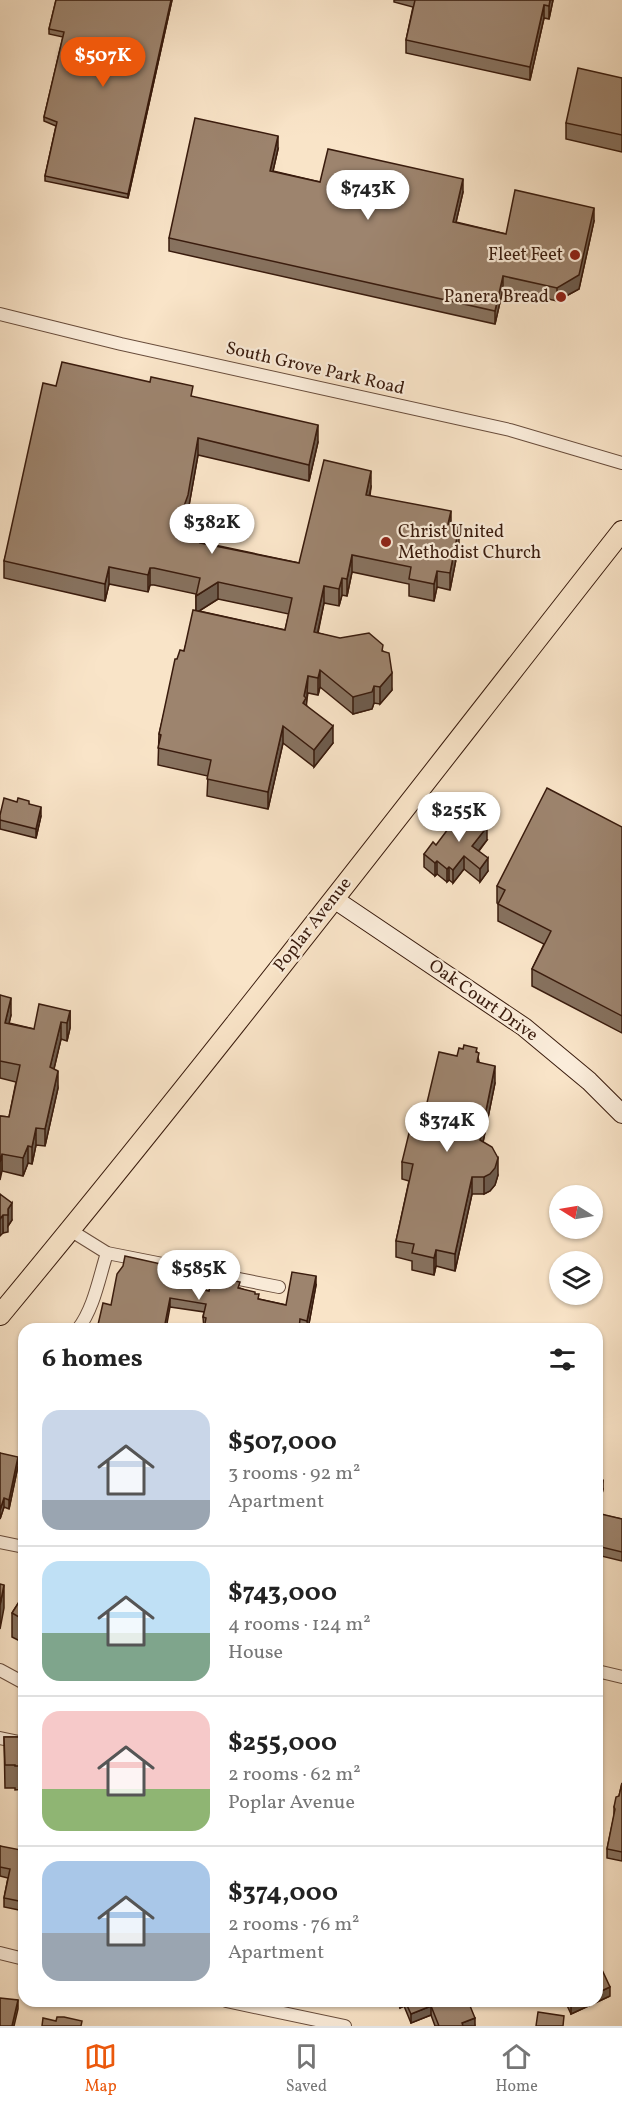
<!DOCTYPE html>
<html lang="en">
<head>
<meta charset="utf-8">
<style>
	body { margin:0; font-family:Vollkorn,serif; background:#f6f6f6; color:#222; height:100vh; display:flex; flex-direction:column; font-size:22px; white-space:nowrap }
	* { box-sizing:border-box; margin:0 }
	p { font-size:20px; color:#767676 }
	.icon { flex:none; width:33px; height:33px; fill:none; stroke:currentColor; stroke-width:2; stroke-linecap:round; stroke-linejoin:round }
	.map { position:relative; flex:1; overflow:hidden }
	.side { position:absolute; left:18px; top:1323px; width:585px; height:684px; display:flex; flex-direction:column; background:#fff; border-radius:18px; box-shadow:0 2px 4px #0004 }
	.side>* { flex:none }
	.needle { width:39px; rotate:281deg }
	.controls { position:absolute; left:549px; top:1185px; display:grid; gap:12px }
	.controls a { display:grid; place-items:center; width:54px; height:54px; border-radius:50%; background:#fff; box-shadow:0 2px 4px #0004; font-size:30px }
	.price { position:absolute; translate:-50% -51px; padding:0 14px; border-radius:21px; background:#fff; color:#222; font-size:20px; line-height:39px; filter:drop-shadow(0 2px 3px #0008) }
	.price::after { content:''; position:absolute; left:50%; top:36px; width:18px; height:14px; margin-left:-9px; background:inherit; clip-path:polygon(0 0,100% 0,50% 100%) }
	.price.active { background:#ea580c; color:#fff }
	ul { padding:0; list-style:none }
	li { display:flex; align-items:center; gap:18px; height:150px; padding:0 24px }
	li+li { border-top:2px solid #e0e0e0 }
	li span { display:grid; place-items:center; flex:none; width:168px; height:120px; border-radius:18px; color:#555 }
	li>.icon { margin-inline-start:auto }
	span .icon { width:72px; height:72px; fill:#fffc; stroke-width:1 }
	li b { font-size:26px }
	h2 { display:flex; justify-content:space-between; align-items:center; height:72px; padding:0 24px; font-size:26px }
	.menu { display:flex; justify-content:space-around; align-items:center; height:84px; border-top:2px solid #e0e0e0; background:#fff; font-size:16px; color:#767676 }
	.menu a { display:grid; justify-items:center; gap:3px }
	.menu .active { color:#ea580c }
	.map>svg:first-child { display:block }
</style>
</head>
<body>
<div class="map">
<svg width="622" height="2026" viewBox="0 0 622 2026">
	<rect width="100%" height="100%" fill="#f9e4c8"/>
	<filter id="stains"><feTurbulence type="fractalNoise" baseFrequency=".00333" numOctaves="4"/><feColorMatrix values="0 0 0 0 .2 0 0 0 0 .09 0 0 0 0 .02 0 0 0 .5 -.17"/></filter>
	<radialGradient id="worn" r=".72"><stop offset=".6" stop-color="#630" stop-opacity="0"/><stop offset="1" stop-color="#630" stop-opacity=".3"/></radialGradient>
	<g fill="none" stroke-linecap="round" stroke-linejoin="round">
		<g stroke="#694d3c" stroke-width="14">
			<g id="street">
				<polyline points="0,314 121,344 510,430 622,463"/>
				<polyline points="70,1230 107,1253 279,1287"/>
				<path d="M78 1329C94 1308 99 1278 107 1253"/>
				<polyline points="0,1542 24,1547"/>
				<polyline points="0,1670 24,1683"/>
				<polyline points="597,1671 622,1677"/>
				<polyline points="0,1738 24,1743"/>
				<polyline points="0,1953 24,1959"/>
				<polyline points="226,2001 345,2026"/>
			</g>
		</g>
		<g stroke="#391b0d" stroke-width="20">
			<polyline id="secondary" points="334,899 524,1027 589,1081 622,1114"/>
		</g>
		<g stroke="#391b0d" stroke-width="22">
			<path id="primary" d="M0 1315C213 1058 416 793 622 531"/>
		</g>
		<use href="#street" stroke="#fbeddb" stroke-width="12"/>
		<use href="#secondary" stroke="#fbeddb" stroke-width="18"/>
		<use href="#primary" stroke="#f9e4c8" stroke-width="20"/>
	</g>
	<g fill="#87725f" stroke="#391b0d" stroke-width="1.5" fill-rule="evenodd">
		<polygon points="56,0 172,0 128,198 45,181 45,176 56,126 44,121 44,117 63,37 49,34 49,29"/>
		<polygon points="394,0 553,0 549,19 544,18 530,80 406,53 406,40 413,7 394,2"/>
		<polygon points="622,78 622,152 566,139 566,123"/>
		<polygon points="278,149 273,171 320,182 463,192 456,222 506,234 594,221 579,289 557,301 503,289 495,324 169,251 169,238"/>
		<path d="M56 386 193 397 318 442 309 481 198 455 188 511 185 521 210 544 299 563 371 487 370 496 451 525 459 544 450 590 437 587 434 601 409 596V584L352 572 347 596 342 595 339 606 324 603 318 633 383 651 392 690 380 704 374 703 372 709 353 714 320 687 318 695 308 693 306 705 333 743 314 767 283 743 268 809 207 796 208 776 158 765 159 734 177 659 184 651 196 610V594L154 585H150L148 592 109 584 105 601 4 578V561ZM218 599 289 614 285 630 199 611Z"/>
		<polygon points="29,804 41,816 36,838 0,829 0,815"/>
		<polygon points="622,827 622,1033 532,986 532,969 544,944 498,921 498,904 497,903 497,886"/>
		<polygon points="487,840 479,851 488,871 480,882 464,869 453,883 449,880 447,882 437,874 435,876 424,867 424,854 436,845"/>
		<polygon points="0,995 11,1015 9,1023 34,1029 70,1011 70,1028 67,1041 61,1039 54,1069 58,1088 45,1146 36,1145 32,1164 28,1163 23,1176 2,1171 0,1116 9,1117 16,1082 0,1078"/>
		<polygon points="477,1052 479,1062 495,1083 483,1142 498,1175 495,1185 490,1191 484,1194 472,1194 455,1271 436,1266 434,1275 412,1270 412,1261 396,1257 396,1241 409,1181 402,1179 402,1162 457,1056"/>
		<polygon points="0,1194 12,1220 8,1226 8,1232 3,1233"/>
		<polygon points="188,1279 187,1287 209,1291 240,1288 255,1294 259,1299 286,1305 316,1285 308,1329 300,1328 300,1329 204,1329 203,1317 204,1312 170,1307 111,1305"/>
		<polygon points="0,1453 18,1466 9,1509 4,1507 0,1519"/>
		<polygon points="597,1479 603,1489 598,1514 622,1519 622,1561 597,1555"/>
		<polygon points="24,1594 24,1658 20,1655 20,1641 12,1637 12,1613"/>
		<polygon points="24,1727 24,1789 15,1790 15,1788 5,1788 4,1737 19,1737"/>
		<polygon points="622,1783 622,1861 607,1858 607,1849 614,1816 614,1807 619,1796"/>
		<polygon points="0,1846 21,1857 24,1858 24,1911 4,1907 4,1898 8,1878 0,1876"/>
		<polygon points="610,1996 571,2014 565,2001 597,2001"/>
		<polygon points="397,2001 468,2001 475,2026 435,2026 431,2015 411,2023 404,2006 400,2008"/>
	</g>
	<g fill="#6e5c4d" stroke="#391b0d" stroke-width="1.5">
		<polygon points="171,0 172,0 128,198 128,194"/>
		<polygon points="550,0 553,0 549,19 549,6"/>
		<polygon points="544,5 544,18 530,80 530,67"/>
		<polygon points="278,136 278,149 270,184 270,171"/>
		<polygon points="463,179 463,192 453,235 453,222"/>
		<polygon points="594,208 594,221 579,289 557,301 557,288"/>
		<polygon points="503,276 503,289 495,324 495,311"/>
		<polygon points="318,425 318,442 309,481 309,465"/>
		<polygon points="198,438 198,455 188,511 179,537 179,520"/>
		<polygon points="371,471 371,487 366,512 366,495"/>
		<polygon points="451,511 451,528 448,524"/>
		<polygon points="210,527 210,544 200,559 200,543"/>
		<polygon points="459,527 459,544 450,590 450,573"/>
		<polygon points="352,555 352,572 347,596 347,579"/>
		<polygon points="109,567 109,584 105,601 105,584"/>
		<polygon points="150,568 150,585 148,592 148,575"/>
		<polygon points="437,571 437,587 434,601 434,584"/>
		<polygon points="342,578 342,595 339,606 339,589"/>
		<polygon points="218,582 218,599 196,613 196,596"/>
		<polygon points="324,586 324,603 314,649 314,632"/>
		<polygon points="320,670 320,687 318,695 318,678"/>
		<polygon points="392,673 392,690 380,704 380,687"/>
		<polygon points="308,676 306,715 303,720 304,696"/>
		<polygon points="374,686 374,703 372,709 353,714 353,697"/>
		<polygon points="283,726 283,743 268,809 268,792"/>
		<polygon points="333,726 333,743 314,767 314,750"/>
		<polygon points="41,807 41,816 36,838 36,829"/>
		<polygon points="487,827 487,840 472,859 472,846"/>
		<polygon points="464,856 464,869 453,883 453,870"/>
		<polygon points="488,858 488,871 480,882 480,869"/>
		<polygon points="437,861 437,874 435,876 435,863"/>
		<polygon points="449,867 449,880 447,882 447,869"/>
		<polygon points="11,998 11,1015 5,1040 5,1023"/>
		<polygon points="70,1011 70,1028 67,1041 67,1023"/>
		<polygon points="61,1022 61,1039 50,1085 50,1067"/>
		<polygon points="495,1066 495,1083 480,1157 480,1140"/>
		<polygon points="58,1071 58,1088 45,1146 45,1129"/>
		<polygon points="36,1128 36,1145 32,1164 32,1147"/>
		<polygon points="28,1146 28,1163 23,1176 23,1158"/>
		<polygon points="2,1154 2,1171 0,1180 0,1162"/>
		<polygon points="498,1158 498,1175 495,1185 490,1191 484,1194 484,1177"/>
		<polygon points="472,1177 472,1194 455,1271 455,1254"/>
		<polygon points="12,1203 12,1220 8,1226 8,1209"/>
		<polygon points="3,1215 3,1233 0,1236 0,1219"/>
		<polygon points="436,1250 436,1266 434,1275 434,1258"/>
		<polygon points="188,1270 188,1279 185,1295 185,1286"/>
		<polygon points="316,1276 316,1285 308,1329 307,1321"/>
		<polygon points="170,1298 170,1307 166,1329 164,1329"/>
		<polygon points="18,1457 18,1466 9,1509 9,1500"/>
		<polygon points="603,1480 603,1489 597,1518 597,1509"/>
		<polygon points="4,1498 4,1507 0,1519 0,1510"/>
		<polygon points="4,1585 4,1608 0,1629 0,1605"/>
		<polygon points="610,1987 610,1996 571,2014 571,2005 580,2001 597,2001 597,1993"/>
		<polygon points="18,2000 18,2009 14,2026 12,2026"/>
		<polygon points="400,2001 404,2001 404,2006 400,2008"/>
		<polygon points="431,2006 431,2015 411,2023 411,2014"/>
		<polygon points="475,2018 475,2026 462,2026 462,2023"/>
	</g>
	<g fill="#9d846e" stroke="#391b0d" stroke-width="1.5">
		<polygon points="56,0 171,0 128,194 45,176 57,122 44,117 64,32 49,29"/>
		<polygon points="415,0 550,0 549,6 544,5 530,67 406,40"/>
		<polygon points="578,68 622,78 622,135 566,123"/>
		<polygon points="195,118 278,136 270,171 320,182 328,149 463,179 453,222 506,234 515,190 594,208 579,275 557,288 503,276 495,311 169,238"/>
		<polygon points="62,362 150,382 151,377 193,386 191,396 318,425 309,465 198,438 188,495 179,520 210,527 200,543 299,563 324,460 371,471 366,495 451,511 448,524 459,527 450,573 437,571 434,584 409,579 411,567 352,555 347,579 342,578 339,589 324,586 314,632 340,638 369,633 383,645 382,651 389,653 392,673 380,687 374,686 372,692 353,697 320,670 318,678 308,676 304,696 306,698 303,703 333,726 314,750 283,726 268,792 207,779 211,760 158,748 161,735 159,734 175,659 177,659 180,650 184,651 193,610 285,630 292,598 218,582 196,596 200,578 154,568 150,568 148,575 109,567 105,584 4,561 43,383 56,386"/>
		<polygon points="547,788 622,827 622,1016 532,969 551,931 498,904 505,890 497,886"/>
		<polygon points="4,798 17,802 18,798 29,801 29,804 41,807 36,829 0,820 0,815"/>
		<polygon points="463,809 487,827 472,846 488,858 480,869 464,856 453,870 449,867 447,869 437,861 435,863 424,854 433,842 436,845"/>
		<polygon points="0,995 11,998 5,1023 34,1029 39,1004 70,1011 67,1023 61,1022 50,1067 58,1071 45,1129 36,1128 32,1147 28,1146 23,1158 2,1154 0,1162 0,1116 9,1117 20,1065 0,1061"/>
		<polygon points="464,1045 477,1048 476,1052 479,1053 477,1062 495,1066 480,1140 492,1147 498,1158 495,1168 490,1174 484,1177 472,1177 455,1254 436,1250 434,1258 412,1253 414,1244 396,1241 413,1164 402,1162 411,1125 421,1128 439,1052 457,1056 459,1048 463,1049"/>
		<polygon points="0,1194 12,1203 8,1209 8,1215 3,1215 0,1219"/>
		<polygon points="125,1256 188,1270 185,1286 209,1291 212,1276 240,1282 238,1288 255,1292 255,1294 259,1294 258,1299 286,1305 292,1272 316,1276 307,1321 300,1319 299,1329 204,1329 206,1318 203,1317 206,1304 170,1298 164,1329 97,1329 103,1303 111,1305 117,1274 123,1266"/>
		<polygon points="0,1453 18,1457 9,1500 4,1498 0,1510"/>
		<polygon points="597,1479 603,1480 597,1509"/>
		<polygon points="597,1513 622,1519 622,1552 597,1546"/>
		<polygon points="0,1584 4,1585 0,1605"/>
		<polygon points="24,1594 24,1620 12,1613"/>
		<polygon points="24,1624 24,1635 20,1632"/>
		<polygon points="19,1727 24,1727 24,1766 15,1766 15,1765 5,1765 4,1737 19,1737"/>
		<polygon points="622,1783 622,1852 607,1849 615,1809 614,1807 616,1797 619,1796"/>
		<polygon points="0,1846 21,1850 20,1857 24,1858 24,1902 4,1898 10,1869 0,1867"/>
		<polygon points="597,1959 610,1987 597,1993"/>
		<polygon points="0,1998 18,2000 12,2026 0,2026"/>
		<polygon points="405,2001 468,2001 475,2018 462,2023 463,2026 439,2026 431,2006 411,2014"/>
		<polygon points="569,2001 580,2001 571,2005"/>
		<polygon points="538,2012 564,2016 563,2026 536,2026"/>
		<polygon points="57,2017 64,2017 82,2021 81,2026 42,2026 43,2018 56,2021"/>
	</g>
	<g fill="#8f2418" stroke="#fbeddb" stroke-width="2">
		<circle cx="575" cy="255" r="6"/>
		<circle cx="561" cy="297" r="6"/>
		<circle cx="386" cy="542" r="6"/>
	</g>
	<g text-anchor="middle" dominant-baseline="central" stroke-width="4.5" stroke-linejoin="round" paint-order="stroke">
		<g font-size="18" fill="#391b0d" stroke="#fbeddb" text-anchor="end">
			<text x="563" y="255">Fleet Feet</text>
			<text x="549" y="297">Panera Bread</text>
			<text x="398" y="532" text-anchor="start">Christ United<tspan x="398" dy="21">Methodist Church</tspan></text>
		</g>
		<g font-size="18" fill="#391b0d" stroke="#fbeddb">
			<text transform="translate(315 369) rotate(13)">South Grove Park Road</text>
			<text transform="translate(313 925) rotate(-52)">Poplar Avenue</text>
			<text transform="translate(483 1001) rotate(35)">Oak Court Drive</text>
		</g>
	</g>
	<rect width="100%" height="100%" filter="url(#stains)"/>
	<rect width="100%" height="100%" fill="url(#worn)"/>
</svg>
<div class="controls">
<a><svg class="needle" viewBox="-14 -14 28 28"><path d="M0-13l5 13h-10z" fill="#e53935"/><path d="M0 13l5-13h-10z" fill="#767676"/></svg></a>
<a><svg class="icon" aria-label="layers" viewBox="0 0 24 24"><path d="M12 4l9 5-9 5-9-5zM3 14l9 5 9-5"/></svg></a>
</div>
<b class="price active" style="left:103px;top:88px">$507K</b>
<b class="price" style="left:368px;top:221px">$743K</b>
<b class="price" style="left:212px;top:555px">$382K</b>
<b class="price" style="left:459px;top:843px">$255K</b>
<b class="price" style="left:447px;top:1153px">$374K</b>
<b class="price" style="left:199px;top:1301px">$585K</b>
<section class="side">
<h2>6 homes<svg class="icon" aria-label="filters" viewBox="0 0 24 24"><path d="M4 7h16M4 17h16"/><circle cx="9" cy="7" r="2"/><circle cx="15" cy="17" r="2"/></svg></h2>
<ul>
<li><span style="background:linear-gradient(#c9d6e8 75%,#9aa5b1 0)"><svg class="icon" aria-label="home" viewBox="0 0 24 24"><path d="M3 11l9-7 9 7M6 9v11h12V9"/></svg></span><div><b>$507,000</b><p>3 rooms · 92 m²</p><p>Apartment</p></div></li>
<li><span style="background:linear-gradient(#bfe0f5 60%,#7fa58c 0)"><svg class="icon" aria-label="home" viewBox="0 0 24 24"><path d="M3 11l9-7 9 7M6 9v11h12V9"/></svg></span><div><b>$743,000</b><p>4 rooms · 124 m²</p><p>House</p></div></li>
<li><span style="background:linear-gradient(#f6c9c9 65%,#8fb573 0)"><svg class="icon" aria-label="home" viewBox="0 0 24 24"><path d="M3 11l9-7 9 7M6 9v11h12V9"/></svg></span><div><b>$255,000</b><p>2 rooms · 62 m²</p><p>Poplar Avenue</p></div></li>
<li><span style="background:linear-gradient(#a9c7e8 60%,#9aa5b1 0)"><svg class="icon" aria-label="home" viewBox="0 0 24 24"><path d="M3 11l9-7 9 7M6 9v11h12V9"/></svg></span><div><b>$374,000</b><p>2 rooms · 76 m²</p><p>Apartment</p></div></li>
</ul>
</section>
</div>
<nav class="menu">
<a class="active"><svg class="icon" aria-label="map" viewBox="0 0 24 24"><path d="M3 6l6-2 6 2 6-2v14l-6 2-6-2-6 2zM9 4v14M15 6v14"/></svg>Map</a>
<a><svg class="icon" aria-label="saved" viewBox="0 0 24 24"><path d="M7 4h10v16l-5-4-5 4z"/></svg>Saved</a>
<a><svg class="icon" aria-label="home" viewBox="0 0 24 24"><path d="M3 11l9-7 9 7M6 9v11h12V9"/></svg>Home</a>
</nav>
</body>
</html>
